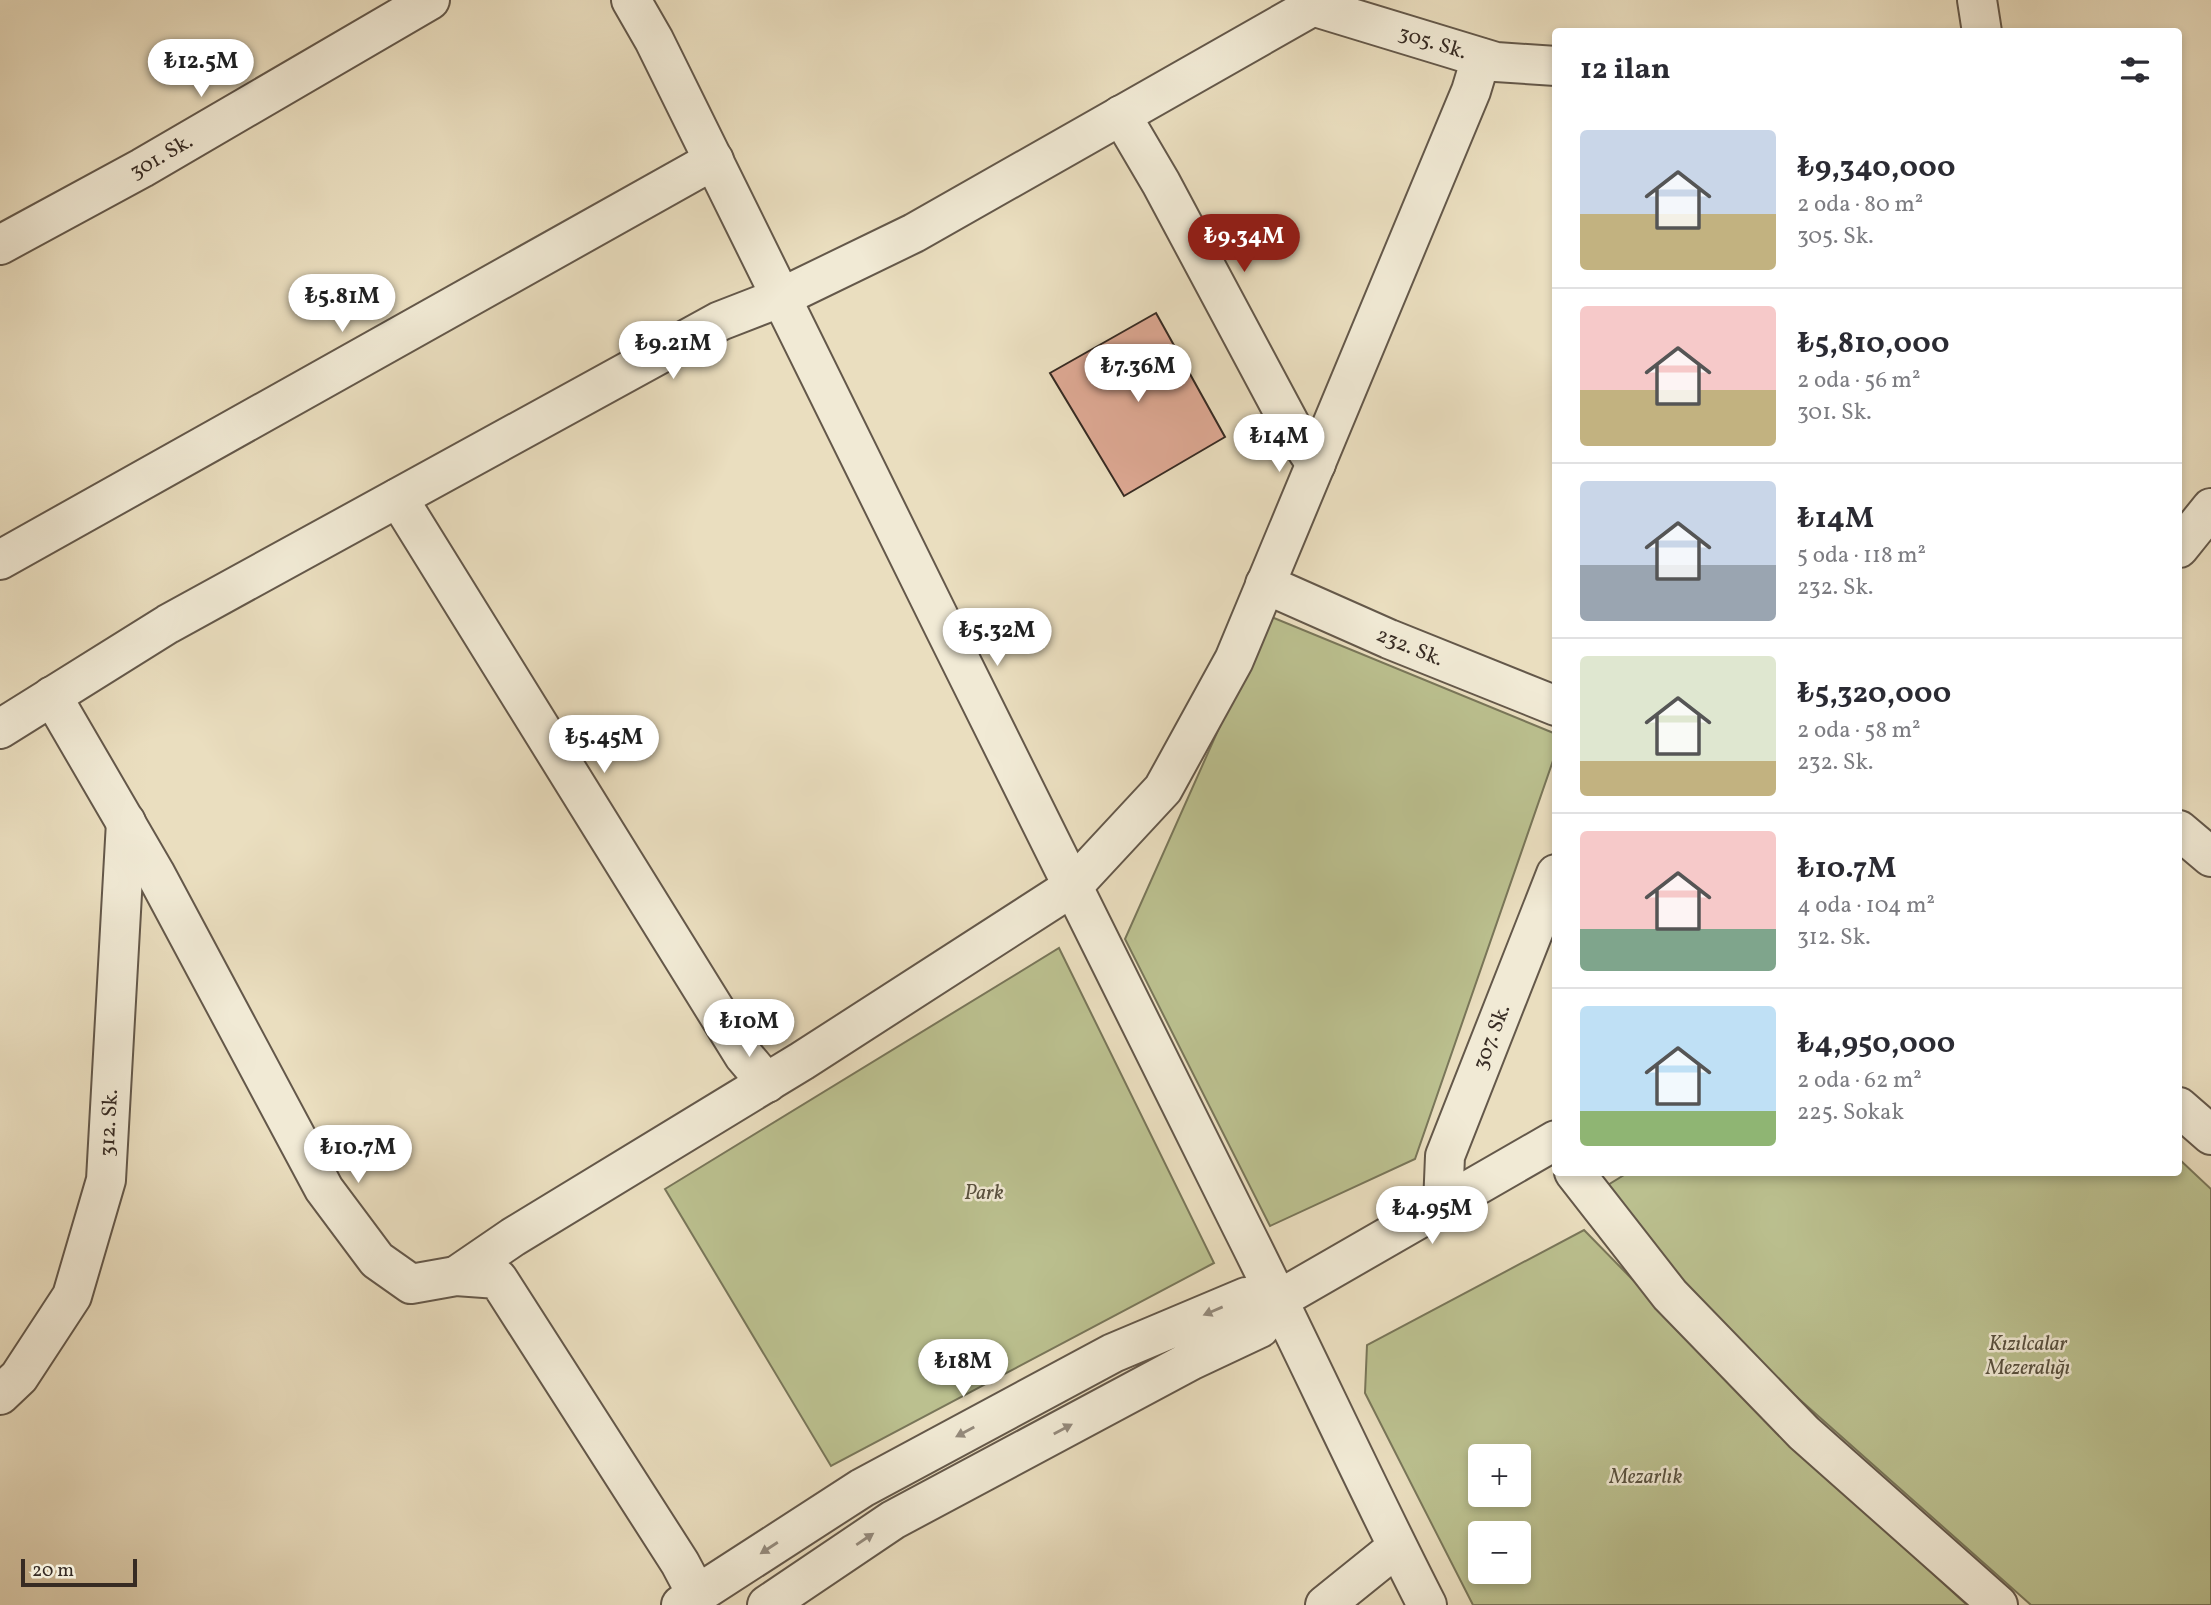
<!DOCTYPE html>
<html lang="tr">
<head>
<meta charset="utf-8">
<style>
	body { margin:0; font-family:Vollkorn,serif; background:#f2f2f3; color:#2b2b33; height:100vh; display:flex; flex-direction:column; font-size:26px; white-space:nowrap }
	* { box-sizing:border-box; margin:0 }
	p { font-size:23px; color:#7c7c81 }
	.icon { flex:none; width:38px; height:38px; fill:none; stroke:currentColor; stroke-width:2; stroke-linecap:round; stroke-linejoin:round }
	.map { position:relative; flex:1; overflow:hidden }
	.side { position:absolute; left:1552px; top:28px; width:630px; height:1148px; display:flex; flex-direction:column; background:#fff; border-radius:7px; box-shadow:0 4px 10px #0003 }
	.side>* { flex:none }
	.fabs { position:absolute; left:1468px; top:1444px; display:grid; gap:14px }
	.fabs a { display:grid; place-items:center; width:63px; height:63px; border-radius:7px; background:#fff; box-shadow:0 4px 10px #0003; font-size:35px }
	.scale { position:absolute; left:21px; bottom:18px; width:116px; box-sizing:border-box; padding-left:7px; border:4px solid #372b23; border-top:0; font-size:19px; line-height:24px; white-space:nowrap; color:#372b23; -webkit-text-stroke:5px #f1ead5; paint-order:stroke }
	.price { position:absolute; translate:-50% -60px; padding:0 16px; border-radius:24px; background:#fff; color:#222; font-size:23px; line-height:46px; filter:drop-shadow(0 2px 4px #0008) }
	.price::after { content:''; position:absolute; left:50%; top:42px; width:21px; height:16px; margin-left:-10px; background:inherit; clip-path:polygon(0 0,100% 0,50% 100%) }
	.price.current { background:#8f2418; color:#fff }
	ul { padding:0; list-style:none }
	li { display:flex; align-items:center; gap:21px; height:175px; padding:0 28px }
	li+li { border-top:2px solid #e1e1e2 }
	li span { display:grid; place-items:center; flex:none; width:196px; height:140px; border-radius:7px; color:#555 }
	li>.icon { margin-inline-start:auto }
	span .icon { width:84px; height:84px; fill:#fffc; stroke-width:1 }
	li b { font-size:30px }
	h2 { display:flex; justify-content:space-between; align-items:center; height:84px; padding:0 28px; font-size:30px }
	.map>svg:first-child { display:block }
</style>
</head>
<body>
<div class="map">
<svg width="2211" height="1605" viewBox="0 0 2211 1605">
	<rect width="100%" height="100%" fill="#eadebf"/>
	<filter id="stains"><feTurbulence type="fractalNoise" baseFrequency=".00286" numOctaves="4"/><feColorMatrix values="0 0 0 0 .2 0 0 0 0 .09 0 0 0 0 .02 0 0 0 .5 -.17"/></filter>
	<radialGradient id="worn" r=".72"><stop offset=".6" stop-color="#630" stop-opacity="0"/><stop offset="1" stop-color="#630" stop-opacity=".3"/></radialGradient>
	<g fill="#bbc08f" stroke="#797659" stroke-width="2" fill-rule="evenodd">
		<polygon points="1269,616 1556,734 1556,752 1415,1159 1270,1226 1125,939"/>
		<polygon points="1059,948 1214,1263 831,1466 665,1189"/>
		<polygon points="2179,1159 2211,1189 2211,1605 2031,1605 1718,1327 1603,1188 1629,1172 2179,1172"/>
		<path d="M1584 1230 1815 1466 1967 1605H1473L1365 1393 1367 1345ZM1480 1456H1519V1494H1480ZM1480 1533H1519V1572H1480Z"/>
	</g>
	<polygon fill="#dda893" stroke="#372b23" stroke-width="2" points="1156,313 1225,437 1124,496 1050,373"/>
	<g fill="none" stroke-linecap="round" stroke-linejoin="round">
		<g stroke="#64584a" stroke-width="42">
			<g id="minor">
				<path d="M631 0 654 40C849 436 1045 832 1242 1227 1305 1352 1363 1480 1427 1605"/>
				<polyline points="1977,0 1982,32"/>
				<path id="s1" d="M1312 6 1496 62 1556 66"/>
				<polyline points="1121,115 1161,183 1292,428 1316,464"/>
				<path id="s2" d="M0 245 142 168 430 0"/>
				<polyline points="398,498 744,1056 767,1083"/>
				<polyline points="2179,548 2211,508"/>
				<polyline points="0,560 714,160"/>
				<path id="s3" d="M1265 584 1389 639 1556 706"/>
				<polyline points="52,696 155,873 324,1189 377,1260 411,1284 456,1276 498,1279 680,1563 697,1595"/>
				<polyline points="0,729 168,624 720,321 782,297 914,233 1324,0"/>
				<polyline points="2179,830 2211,857"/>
				<polyline points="2179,1107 2211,1135"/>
				<polyline points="1574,1172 1670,1295 1804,1433 1998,1605"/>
				<path id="s4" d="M1443 1205 1445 1156 1556 874"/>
				<polyline points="456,1276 513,1237 802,1061 1072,887 1163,789 1234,660 1471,91 1481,58"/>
				<polyline points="1278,1300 1556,1140"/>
				<path id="s5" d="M0 1395 19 1377 72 1296 106 1180 126 822"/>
				<polyline points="1325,1605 1397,1547"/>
			</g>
		</g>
		<g stroke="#64584a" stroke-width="42">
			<polyline id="tertiary" points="681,1605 862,1488 1113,1353 1246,1297 1278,1300 1260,1328 1192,1360 893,1520 767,1605"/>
		</g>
		<use href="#minor" stroke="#f1ead5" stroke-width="38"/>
		<use href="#tertiary" stroke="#f1ead5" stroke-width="38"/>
	</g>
	<defs><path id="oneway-solid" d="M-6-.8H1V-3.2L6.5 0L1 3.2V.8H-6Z" transform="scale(1.75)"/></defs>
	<g fill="#948a7c">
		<use href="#oneway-solid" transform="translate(1213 1311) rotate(157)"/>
		<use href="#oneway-solid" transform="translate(1063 1429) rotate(-28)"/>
		<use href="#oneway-solid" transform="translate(965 1432) rotate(152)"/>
		<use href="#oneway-solid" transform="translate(865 1539) rotate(-34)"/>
		<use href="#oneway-solid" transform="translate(769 1548) rotate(147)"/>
	</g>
	<g text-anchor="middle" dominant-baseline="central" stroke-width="5" stroke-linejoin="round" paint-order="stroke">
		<g font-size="21" fill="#372b23" stroke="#f1ead5">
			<text stroke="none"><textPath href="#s1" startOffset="126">305. Sk.</textPath></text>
			<text stroke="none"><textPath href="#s2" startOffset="184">301. Sk.</textPath></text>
			<text stroke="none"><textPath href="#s3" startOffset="158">232. Sk.</textPath></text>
			<text stroke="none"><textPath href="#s4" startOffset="177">307. Sk.</textPath></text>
			<text stroke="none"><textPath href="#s5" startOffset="301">312. Sk.</textPath></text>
		</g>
		<g font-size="21" font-style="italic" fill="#58503e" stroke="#f1ead5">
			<text x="984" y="1193">Park</text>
			<text x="2028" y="1344">Kızılcalar<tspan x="2028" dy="24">Mezeralığı</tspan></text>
			<text x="1646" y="1477">Mezarlık</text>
		</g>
	</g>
	<rect width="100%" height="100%" filter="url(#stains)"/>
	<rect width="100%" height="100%" fill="url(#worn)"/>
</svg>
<div class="fabs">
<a>+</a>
<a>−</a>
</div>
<div class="scale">20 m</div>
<b class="price" style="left:201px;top:99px">₺12.5M</b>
<b class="price current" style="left:1244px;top:274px">₺9.34M</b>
<b class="price" style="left:342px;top:334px">₺5.81M</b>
<b class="price" style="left:673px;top:381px">₺9.21M</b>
<b class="price" style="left:1138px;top:404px">₺7.36M</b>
<b class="price" style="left:1279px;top:474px">₺14M</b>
<b class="price" style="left:997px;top:668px">₺5.32M</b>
<b class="price" style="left:604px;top:775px">₺5.45M</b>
<b class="price" style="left:749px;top:1059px">₺10M</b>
<b class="price" style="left:358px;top:1185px">₺10.7M</b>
<b class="price" style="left:1432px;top:1246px">₺4.95M</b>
<b class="price" style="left:963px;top:1399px">₺18M</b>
<section class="side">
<h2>12 ilan<svg class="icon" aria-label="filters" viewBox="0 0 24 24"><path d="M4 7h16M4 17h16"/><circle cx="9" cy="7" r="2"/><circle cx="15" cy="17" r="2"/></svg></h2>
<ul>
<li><span style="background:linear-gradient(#c9d6e8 60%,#c2b280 0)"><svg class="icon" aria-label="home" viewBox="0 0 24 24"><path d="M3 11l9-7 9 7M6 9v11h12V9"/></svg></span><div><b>₺9,340,000</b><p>2 oda · 80 m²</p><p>305. Sk.</p></div></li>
<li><span style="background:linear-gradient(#f6c9c9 60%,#c2b280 0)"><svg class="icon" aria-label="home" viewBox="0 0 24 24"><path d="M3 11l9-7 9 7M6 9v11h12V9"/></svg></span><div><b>₺5,810,000</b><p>2 oda · 56 m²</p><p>301. Sk.</p></div></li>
<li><span style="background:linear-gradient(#c9d6e8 60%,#9aa5b1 0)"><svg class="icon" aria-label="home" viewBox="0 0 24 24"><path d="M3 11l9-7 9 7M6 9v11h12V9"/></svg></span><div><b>₺14M</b><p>5 oda · 118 m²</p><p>232. Sk.</p></div></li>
<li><span style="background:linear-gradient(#dfe7d0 75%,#c2b280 0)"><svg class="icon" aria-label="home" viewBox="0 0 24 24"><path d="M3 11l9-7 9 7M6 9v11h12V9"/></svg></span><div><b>₺5,320,000</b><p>2 oda · 58 m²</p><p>232. Sk.</p></div></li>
<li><span style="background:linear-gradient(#f6c9c9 70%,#7fa58c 0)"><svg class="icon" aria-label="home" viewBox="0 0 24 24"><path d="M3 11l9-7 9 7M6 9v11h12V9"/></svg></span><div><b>₺10.7M</b><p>4 oda · 104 m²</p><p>312. Sk.</p></div></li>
<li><span style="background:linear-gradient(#bfe0f5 75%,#8fb573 0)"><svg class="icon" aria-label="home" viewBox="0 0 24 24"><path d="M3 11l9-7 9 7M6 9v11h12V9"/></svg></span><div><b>₺4,950,000</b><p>2 oda · 62 m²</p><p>225. Sokak</p></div></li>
</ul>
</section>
</div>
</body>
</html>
